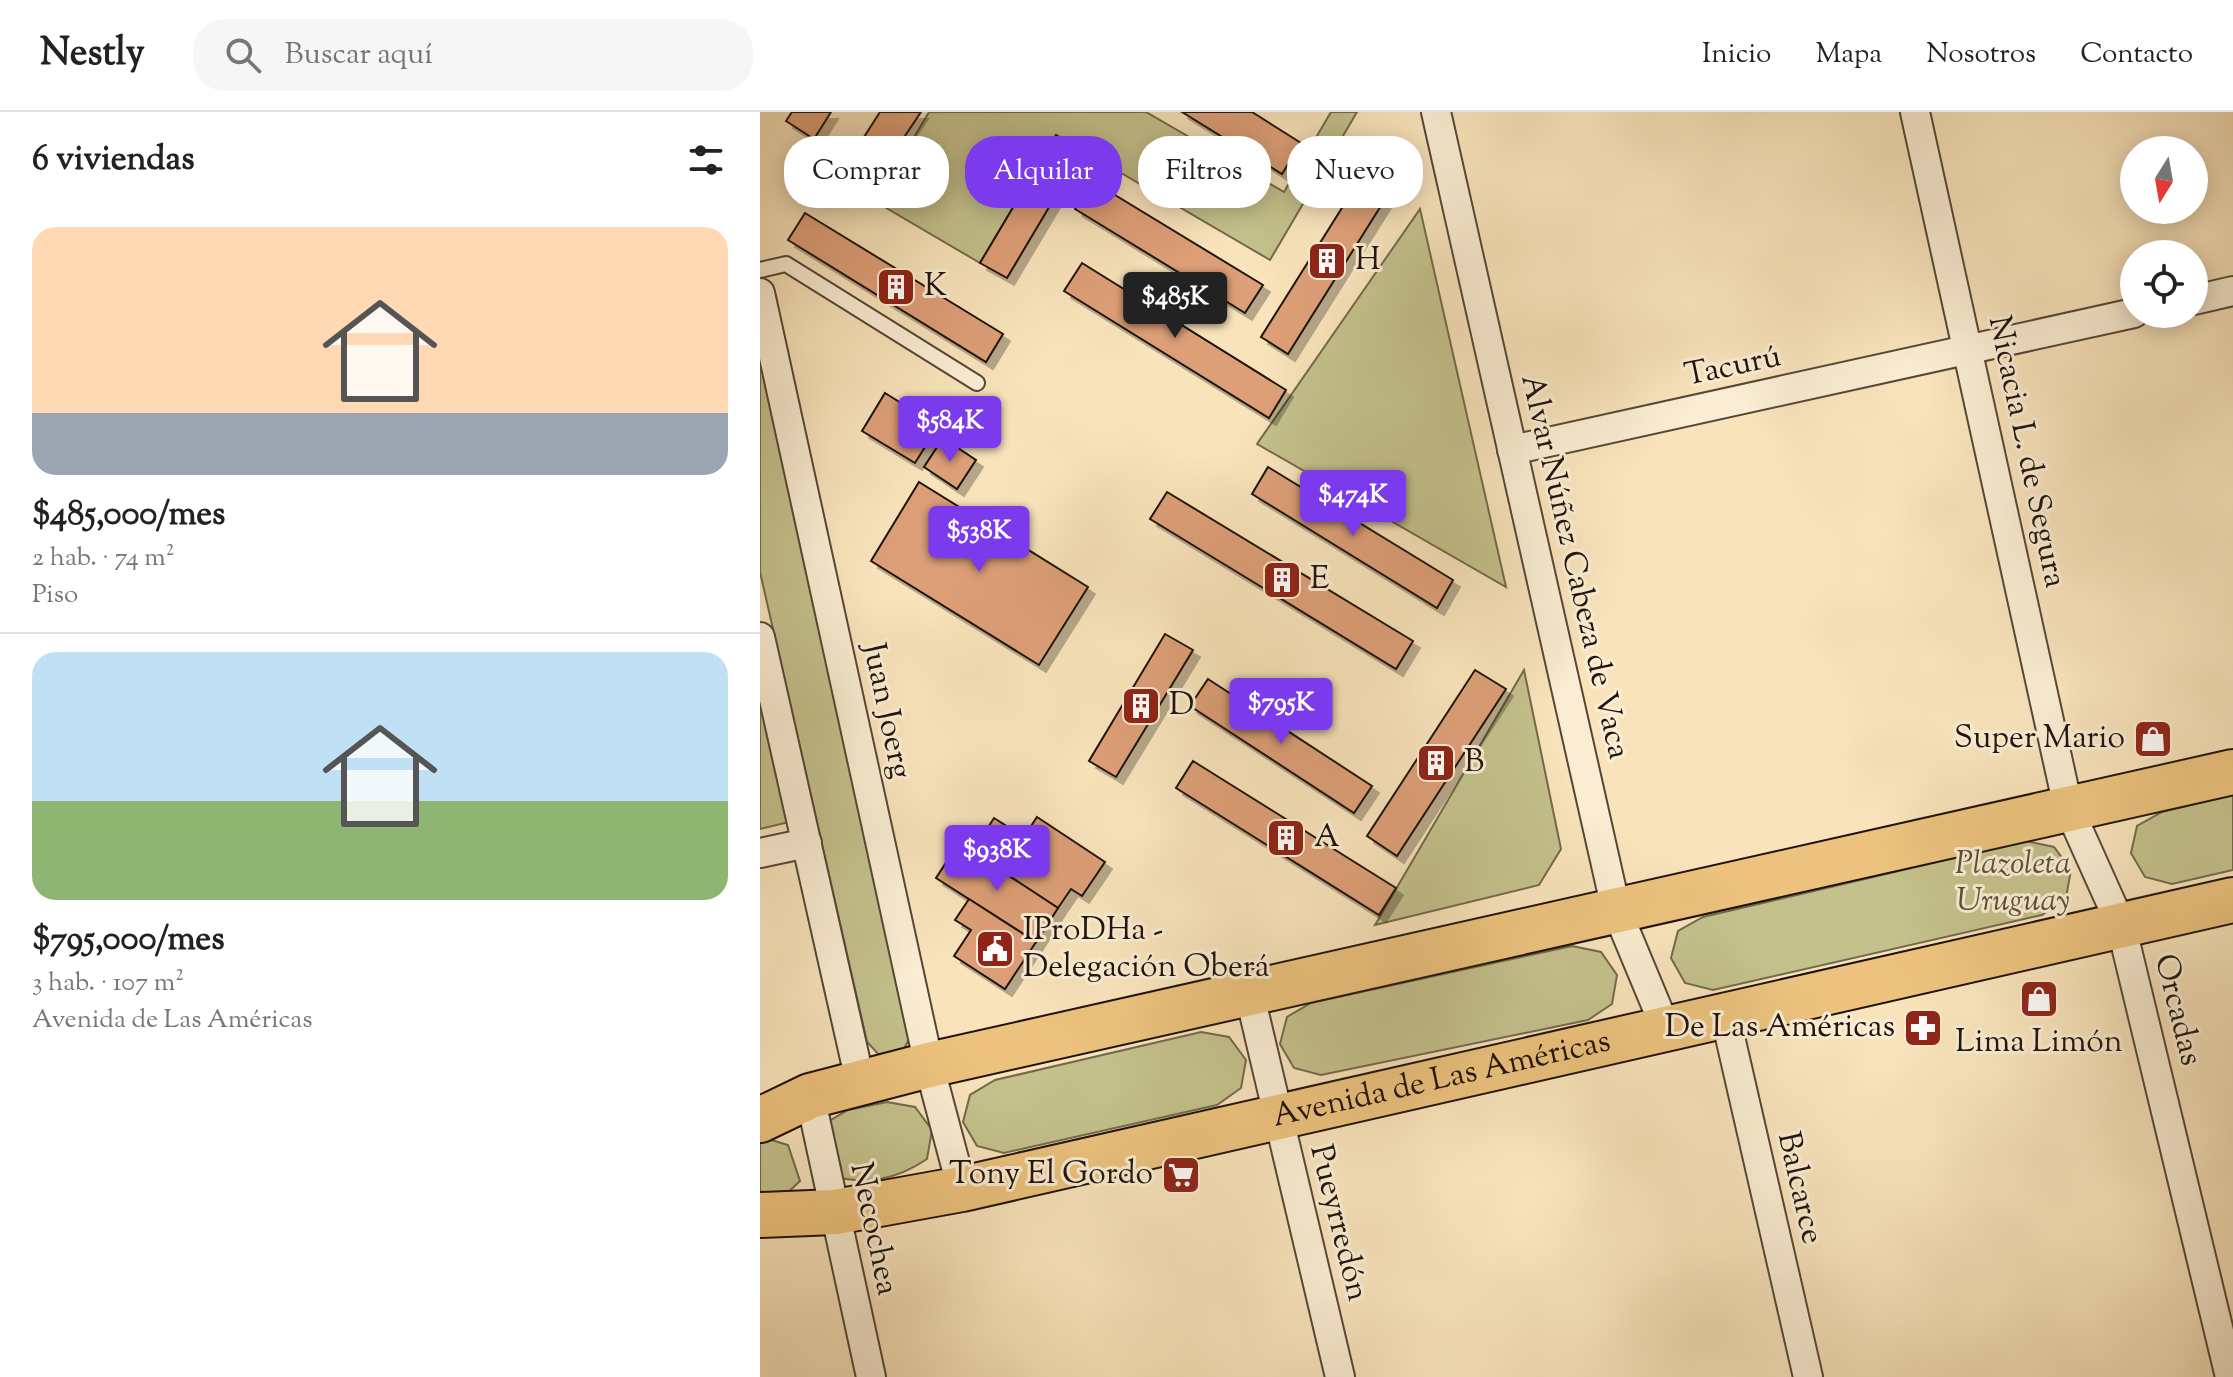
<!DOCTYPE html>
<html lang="es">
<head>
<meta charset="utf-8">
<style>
	body { margin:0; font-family:"Sorts Mill Goudy",serif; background:#f6f6f6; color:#222; height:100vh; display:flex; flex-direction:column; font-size:30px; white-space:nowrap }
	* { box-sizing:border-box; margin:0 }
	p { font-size:26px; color:#767676 }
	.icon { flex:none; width:44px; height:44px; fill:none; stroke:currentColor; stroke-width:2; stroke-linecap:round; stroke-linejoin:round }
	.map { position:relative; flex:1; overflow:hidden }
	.side { display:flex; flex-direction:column; background:#fff; width:760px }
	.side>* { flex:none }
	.guide { position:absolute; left:24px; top:24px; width:760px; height:72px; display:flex; gap:16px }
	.needle { width:52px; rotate:191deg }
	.buttons { position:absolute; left:1360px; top:24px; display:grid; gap:16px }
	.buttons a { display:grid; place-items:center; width:88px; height:88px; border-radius:50%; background:#fff; box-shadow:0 4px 20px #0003; font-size:40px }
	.price { position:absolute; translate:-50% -68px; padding:0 18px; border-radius:8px; background:#7c3aed; color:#fff; font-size:26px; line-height:52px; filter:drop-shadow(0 2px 4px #0008) }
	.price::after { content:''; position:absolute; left:50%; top:48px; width:24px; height:18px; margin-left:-12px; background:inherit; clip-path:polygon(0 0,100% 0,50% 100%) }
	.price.selected { background:#222; color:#fff }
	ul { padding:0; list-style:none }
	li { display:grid; align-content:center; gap:16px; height:424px; padding:0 32px }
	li+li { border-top:2px solid #e0e0e0 }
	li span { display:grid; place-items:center; height:248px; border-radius:24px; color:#555 }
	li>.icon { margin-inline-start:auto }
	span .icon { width:144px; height:144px; fill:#fffc; stroke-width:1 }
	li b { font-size:34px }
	h2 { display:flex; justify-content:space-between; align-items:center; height:96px; padding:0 32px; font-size:34px }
	.chip { padding:0 28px; border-radius:32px; background:#fff; box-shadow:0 4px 20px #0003; font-size:28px; line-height:72px }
	.chip.selected { background:#7c3aed; color:#fff }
	header { display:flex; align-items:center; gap:48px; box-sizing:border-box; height:112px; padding:0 40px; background:#fff; border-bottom:2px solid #e0e0e0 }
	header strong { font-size:38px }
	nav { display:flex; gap:44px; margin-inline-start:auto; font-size:28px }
	.search { width:560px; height:72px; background:#f6f6f6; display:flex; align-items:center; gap:20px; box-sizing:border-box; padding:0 28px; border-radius:32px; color:#767676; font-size:30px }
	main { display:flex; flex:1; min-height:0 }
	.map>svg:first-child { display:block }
</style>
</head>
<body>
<header>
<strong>Nestly</strong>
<div class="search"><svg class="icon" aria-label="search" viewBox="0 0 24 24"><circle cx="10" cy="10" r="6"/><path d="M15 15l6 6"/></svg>Buscar aquí</div>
<nav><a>Inicio</a><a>Mapa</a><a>Nosotros</a><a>Contacto</a></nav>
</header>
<main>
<section class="side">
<h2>6 viviendas<svg class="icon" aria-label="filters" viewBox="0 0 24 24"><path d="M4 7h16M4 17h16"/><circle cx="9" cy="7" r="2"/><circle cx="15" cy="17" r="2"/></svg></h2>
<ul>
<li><span style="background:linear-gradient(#ffd9b3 75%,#9aa5b1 0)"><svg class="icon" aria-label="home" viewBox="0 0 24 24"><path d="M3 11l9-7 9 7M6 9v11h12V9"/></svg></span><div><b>$485,000/mes</b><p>2 hab. · 74 m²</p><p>Piso</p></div></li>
<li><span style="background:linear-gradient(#bfe0f5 60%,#8fb573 0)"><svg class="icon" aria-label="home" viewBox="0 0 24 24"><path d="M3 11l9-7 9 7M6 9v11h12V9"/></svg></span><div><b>$795,000/mes</b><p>3 hab. · 107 m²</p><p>Avenida de Las Américas</p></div></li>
</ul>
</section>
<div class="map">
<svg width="1473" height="1265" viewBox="0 0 1473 1265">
	<defs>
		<filter id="shadow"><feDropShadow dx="7" dy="7" stdDeviation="0" flood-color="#0004"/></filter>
	</defs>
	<rect width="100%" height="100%" fill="#f8e3bb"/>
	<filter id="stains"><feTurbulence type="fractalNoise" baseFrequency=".0025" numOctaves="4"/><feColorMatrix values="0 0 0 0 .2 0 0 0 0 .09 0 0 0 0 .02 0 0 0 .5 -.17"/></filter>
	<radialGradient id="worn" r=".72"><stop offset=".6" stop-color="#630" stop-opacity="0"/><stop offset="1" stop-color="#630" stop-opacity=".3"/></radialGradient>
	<g fill="#c4c18c" stroke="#726a4c" stroke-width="2">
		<polygon points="169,0 386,0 524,80 571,0 597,0 510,148 296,23 220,151 116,90"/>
		<polygon points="660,97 746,475 497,332"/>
		<polygon points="0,234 152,921 142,941 121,945 107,930 0,460"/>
		<polygon points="764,558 801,737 779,773 615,813"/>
		<polygon points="0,574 29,710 0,717"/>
		<polygon points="1473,683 1473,758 1412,772 1385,765 1371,741 1377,714 1402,700"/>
		<polygon points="1266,729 1294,735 1311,758 1306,786 1282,803 953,878 925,871 911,846 918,819 943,805"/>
		<polygon points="812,834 841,840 857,863 852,892 828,908 561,963 534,956 520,932 527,905 551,891"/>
		<polygon points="441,920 469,925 486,948 481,976 457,993 244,1041 217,1034 203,1010 210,983 235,968"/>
		<path d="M127 990 155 995 172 1018 167 1047C136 1068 107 1073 71 1064L64 1012 88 998Z"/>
		<polygon points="5,1026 28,1033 40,1069 20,1088 0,1086 0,1030"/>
	</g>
	<g fill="#dd9f78" stroke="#1f130d" stroke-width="2" filter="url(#shadow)">
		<polygon points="32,0 71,0 54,27 26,9"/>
		<polygon points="120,0 161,0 118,64 90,47"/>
		<polygon points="422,0 492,0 541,31 522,62"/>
		<polygon points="296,23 323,38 247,166 220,151"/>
		<polygon points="607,56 634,73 528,242 501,225"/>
		<polygon points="332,69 503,173 485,201 315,97"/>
		<polygon points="45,101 243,222 226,250 28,128"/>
		<polygon points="322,151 526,278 509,306 304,179"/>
		<polygon points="125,281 178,314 155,351 102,319"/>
		<polygon points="183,326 216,348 197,377 164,355"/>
		<polygon points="508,355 693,468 677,496 492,382"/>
		<polygon points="159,370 328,475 279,553 111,449"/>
		<polygon points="407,380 653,529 636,557 390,407"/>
		<polygon points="405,522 433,538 356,665 329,649"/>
		<polygon points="715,558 746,577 637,744 607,724"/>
		<polygon points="448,567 612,674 594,701 430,594"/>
		<polygon points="433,649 636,776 619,803 416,676"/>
		<polygon points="277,705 345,750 322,784 311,777 298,796 212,740 234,706 264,725"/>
		<polygon points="199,731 298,796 276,830 176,766"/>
		<polygon points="209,787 276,830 245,877 194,844 211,818 195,808"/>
	</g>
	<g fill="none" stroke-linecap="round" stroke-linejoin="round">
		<g stroke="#554738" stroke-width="18">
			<polyline id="service" points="0,158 26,152 217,271"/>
		</g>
		<g stroke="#554738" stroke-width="32">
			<g id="minor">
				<polyline points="676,0 856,797 906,917"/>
				<polyline points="1155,0 1308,695 1361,813 1470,1265"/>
				<polyline points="0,181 169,953 202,1077"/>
				<polyline points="1434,188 1473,179"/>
				<polyline points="752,338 1374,201"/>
				<polyline points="0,525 100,969"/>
				<polyline points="0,741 47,731"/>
				<polyline points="489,880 580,1265"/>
				<polyline points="965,903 1048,1265"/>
				<polyline points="34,986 50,984 111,1265"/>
			</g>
		</g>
		<g stroke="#1f130d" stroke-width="48">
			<g id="primary">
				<polyline points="0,1008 50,984 169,953 1473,660"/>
				<path id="s1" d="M0 1103 75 1100 202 1077 1473 788"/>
			</g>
		</g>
		<use href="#service" stroke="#faedd3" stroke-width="14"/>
		<use href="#minor" stroke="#faedd3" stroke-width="28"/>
		<use href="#primary" stroke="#ecc27e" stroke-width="44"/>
	</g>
	<defs>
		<g id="building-square" transform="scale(2)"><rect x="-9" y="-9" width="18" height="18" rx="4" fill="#8f2418" stroke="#faedd3"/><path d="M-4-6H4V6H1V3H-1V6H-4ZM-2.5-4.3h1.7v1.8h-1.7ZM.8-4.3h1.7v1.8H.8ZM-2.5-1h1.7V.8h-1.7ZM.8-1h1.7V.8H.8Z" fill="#fff"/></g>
		<g id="shop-square" transform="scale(2)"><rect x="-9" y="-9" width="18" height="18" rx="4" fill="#8f2418" stroke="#faedd3"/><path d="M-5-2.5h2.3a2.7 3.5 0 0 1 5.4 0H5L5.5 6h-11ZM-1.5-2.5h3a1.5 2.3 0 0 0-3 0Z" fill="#fff"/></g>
		<g id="civic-square" transform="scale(2)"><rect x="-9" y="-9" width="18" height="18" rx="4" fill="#8f2418" stroke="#faedd3"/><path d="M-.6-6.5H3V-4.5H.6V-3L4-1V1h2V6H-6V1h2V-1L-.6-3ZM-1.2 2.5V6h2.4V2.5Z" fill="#fff"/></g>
		<g id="pharmacy-square" transform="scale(2)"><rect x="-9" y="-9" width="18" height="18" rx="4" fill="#8f2418" stroke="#faedd3"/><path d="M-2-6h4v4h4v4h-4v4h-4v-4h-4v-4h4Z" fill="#fff"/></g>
		<g id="supermarket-square" transform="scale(2)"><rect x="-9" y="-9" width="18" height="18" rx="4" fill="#8f2418" stroke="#faedd3"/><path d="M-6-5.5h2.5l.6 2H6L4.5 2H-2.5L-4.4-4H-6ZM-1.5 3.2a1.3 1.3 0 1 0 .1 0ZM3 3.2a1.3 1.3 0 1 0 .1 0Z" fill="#fff"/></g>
	</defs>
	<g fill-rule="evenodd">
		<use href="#building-square" x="567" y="149"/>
		<use href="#building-square" x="136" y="175"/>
		<use href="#building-square" x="522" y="468"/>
		<use href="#building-square" x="381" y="594"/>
		<use href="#shop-square" x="1393" y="627"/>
		<use href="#building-square" x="676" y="651"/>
		<use href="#building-square" x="526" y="726"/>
		<use href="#civic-square" x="235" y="837"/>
		<use href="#shop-square" x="1279" y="887"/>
		<use href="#pharmacy-square" x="1163" y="916"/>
		<use href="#supermarket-square" x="421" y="1063"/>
	</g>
	<g text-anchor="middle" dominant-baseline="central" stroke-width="6" stroke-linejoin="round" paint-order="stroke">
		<g font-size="32" fill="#1f130d" stroke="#faedd3" text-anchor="start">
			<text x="595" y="149">H</text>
			<text x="164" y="175">K</text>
			<text x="550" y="468">E</text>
			<text x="409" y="594">D</text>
			<text x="1365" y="627" text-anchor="end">Super Mario</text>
			<text x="704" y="651">B</text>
			<text x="554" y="726">A</text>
			<text x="263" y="819">IProDHa -<tspan x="263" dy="37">Delegación Oberá</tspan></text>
			<text x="1135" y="916" text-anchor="end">De Las Américas</text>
			<text x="1279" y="931" text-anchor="middle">Lima Limón</text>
			<text x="393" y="1063" text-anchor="end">Tony El Gordo</text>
		</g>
		<g font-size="32" fill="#1f130d" stroke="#faedd3">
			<text transform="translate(973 255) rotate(-12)">Tacurú</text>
			<text transform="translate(1266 340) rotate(78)">Nicacia L. de Segura</text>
			<text transform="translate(814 455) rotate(77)">Alvar Núñez Cabeza de Vaca</text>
			<text transform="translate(126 599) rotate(78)">Juan Joerg</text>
			<text transform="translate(1417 898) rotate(76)">Orcadas</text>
			<text stroke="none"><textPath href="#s1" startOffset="696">Avenida de Las Américas</textPath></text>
			<text transform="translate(1039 1076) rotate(77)">Balcarce</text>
			<text transform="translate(578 1111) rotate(76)">Pueyrredón</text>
			<text transform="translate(113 1117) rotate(78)">Necochea</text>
		</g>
		<g font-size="32" font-style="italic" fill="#595039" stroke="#faedd3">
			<text x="1253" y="753">Plazoleta<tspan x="1253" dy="37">Uruguay</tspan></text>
		</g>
	</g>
	<rect width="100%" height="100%" filter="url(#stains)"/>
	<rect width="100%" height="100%" fill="url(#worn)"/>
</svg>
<div class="buttons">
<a><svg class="needle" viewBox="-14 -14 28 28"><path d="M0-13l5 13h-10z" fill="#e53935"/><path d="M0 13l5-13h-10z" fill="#767676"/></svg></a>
<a><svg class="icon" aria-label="locate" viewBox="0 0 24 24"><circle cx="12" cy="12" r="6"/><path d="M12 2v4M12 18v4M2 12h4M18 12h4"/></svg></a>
</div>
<b class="price selected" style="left:415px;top:228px">$485K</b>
<b class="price" style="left:190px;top:352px">$584K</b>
<b class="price" style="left:593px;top:426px">$474K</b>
<b class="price" style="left:219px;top:462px">$538K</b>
<b class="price" style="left:521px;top:634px">$795K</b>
<b class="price" style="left:237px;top:781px">$938K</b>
<div class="guide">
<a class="chip">Comprar</a>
<a class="chip selected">Alquilar</a>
<a class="chip">Filtros</a>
<a class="chip">Nuevo</a>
</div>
</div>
</main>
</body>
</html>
